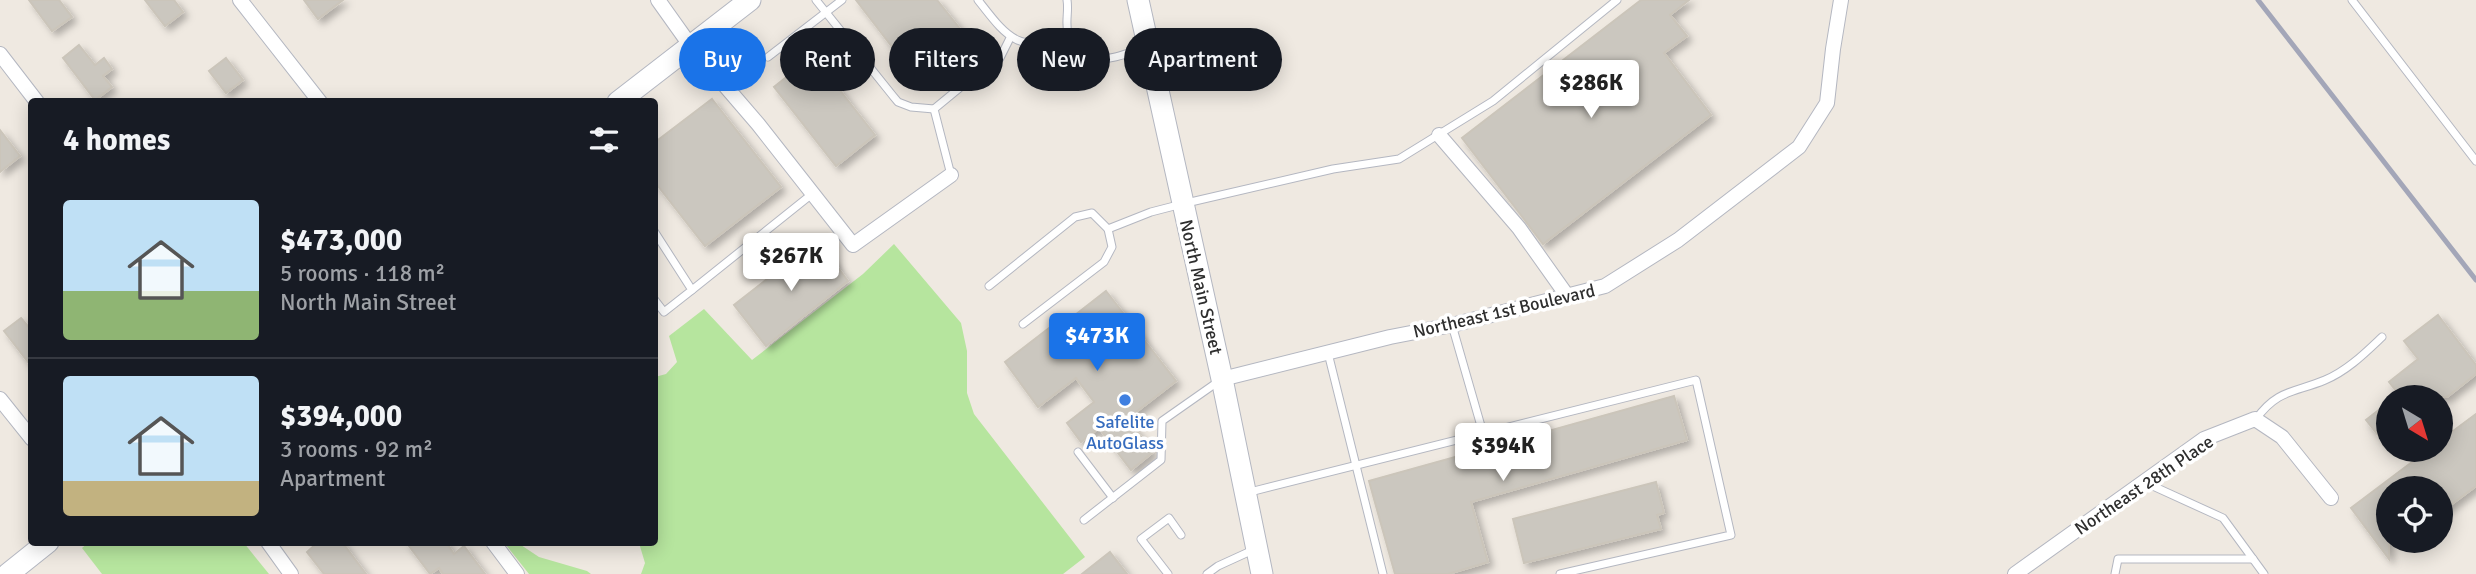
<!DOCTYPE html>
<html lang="en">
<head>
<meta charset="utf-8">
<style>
	body { margin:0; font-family:Signika,sans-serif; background:#242831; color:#f1f3f6; height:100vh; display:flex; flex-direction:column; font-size:26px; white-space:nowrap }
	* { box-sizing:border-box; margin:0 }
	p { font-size:23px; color:#9ea1a6 }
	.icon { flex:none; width:38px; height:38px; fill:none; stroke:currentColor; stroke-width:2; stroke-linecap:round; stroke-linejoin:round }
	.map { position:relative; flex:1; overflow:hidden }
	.drawer { position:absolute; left:28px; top:98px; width:630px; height:448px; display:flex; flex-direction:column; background:#171b24; border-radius:7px; box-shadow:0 4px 18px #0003 }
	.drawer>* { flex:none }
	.hud { position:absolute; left:679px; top:28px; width:665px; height:63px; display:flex; gap:14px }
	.needle { width:46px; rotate:142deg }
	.tools { position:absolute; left:2376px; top:385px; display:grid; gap:14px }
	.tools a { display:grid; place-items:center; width:77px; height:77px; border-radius:50%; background:#171b24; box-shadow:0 4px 18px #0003; font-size:35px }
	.price { position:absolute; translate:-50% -60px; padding:0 16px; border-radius:7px; background:#fff; color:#222; font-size:23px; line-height:46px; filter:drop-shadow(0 2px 4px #0008) }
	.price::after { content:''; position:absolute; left:50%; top:42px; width:21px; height:16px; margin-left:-10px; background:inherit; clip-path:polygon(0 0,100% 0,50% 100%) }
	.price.active { background:#1a73e8; color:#fff }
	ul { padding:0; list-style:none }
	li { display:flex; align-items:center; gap:21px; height:175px; padding:0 35px }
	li+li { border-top:2px solid #363941 }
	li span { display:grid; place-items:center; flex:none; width:196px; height:140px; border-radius:7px; color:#555 }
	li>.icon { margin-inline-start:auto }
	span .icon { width:84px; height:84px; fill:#fffc; stroke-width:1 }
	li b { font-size:30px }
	h2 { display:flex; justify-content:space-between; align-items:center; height:84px; padding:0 35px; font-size:30px }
	.chip { padding:0 24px; border-radius:32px; background:#171b24; box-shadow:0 4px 18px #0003; font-size:24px; line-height:63px }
	.chip.active { background:#1a73e8; color:#fff }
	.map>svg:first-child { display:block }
</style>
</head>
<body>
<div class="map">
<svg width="2476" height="574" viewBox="0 0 2476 574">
	<defs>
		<filter id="shadow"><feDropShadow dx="4.5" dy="4.5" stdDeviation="3.5" flood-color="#0004"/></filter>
	</defs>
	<rect width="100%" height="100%" fill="#efe9e1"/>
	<g fill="#b6e59e">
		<polygon points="894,244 961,323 967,351 967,393 974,414 1085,557 1063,574 641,574 645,563 639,543 654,542 655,377 666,374 677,362 669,336 704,309 752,360 863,274"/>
		<polygon points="89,542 244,543 269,574 102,574 82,548"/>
		<polygon points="510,543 518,543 539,557 587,571 591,574 529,574 506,545"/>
	</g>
	<g fill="#cbc7bf" stroke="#cbc5ba" stroke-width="2" filter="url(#shadow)">
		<polygon points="29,0 59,0 72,17 52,31"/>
		<polygon points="145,0 174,0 183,12 165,26"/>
		<polygon points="304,0 343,0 318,19"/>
		<polygon points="856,0 937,0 961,30 910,70"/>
		<polygon points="1641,0 1689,0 1670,15 1687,36 1664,53 1711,115 1543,244 1462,138"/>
		<polygon points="79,45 95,65 104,58 112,69 103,76 112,87 95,100 63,58"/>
		<polygon points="813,56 875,135 836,166 774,87"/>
		<polygon points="226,58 243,80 226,93 209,71"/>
		<polygon points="712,99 781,187 705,246 654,181 654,143"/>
		<polygon points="0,130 20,156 0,172"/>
		<polygon points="817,240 848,281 766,346 734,305"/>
		<polygon points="1106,291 1176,381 1127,419 1153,452 1131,470 1099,428 1081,442 1067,423 1094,402 1076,378 1038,407 1005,362 1062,318 1066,322"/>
		<polygon points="2438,315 2476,365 2476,374 2447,397 2401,397 2389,382 2418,359 2404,341"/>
		<polygon points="21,318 32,331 32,367 4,331"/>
		<polygon points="1674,396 1687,440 1471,502 1488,562 1448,574 1395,574 1369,481"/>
		<polygon points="2389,402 2389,449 2366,420"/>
		<polygon points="2476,414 2476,486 2441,512 2441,488 2389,488 2389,559 2351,508 2428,450 2441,450 2441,440"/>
		<polygon points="1656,482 1664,513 1657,515 1661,529 1524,563 1513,519"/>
		<polygon points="318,542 342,542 366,574 324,574 307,552"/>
		<polygon points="406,542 446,542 454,554 464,546 485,574 443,574 439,568 430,574"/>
		<polygon points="1110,552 1127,574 1082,574"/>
	</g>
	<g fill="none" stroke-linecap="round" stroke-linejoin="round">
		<g stroke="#b4b7c1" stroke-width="9">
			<g id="service">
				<polyline points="816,0 893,96 898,102 911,107 934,109 968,81 1000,58 1010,38"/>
				<path d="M978 0C1007 37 1018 55 1068 35"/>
				<path d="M1067 0C1069 11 1065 22 1068 33 1081 75 1118 56 1147 47"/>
				<polyline points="2352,0 2476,161"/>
				<polyline points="768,57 842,0"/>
				<polyline points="934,109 951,175"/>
				<polyline points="654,231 692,290 664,312 654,299"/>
				<polyline points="989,286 1075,217 1092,213 1108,229"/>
				<polyline points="692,290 812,194"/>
				<polyline points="1023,324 1104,262 1112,247 1108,229 1151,212 1182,204 1333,169 1399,159 1493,101 1617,0"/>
				<polyline points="1452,325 1483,433"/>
				<polyline points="1328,353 1383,574"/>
				<path d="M2256 419C2278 389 2294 393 2325 380 2347 371 2365 353 2382 337"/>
				<polyline points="1078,452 1113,498"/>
				<polyline points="2144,482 2223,518 2264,574"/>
				<polyline points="1246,493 1696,380 1731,535 1560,574"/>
				<polyline points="1084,520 1161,460 1162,421 1219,381"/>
				<polyline points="1168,574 1141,539 1169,518 1181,535"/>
				<polyline points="1207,574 1218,566 1253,550"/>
				<polyline points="2115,574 2118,559 2253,559"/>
			</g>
		</g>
		<g stroke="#b4b7c1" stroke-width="16">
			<g id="minor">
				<polyline points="240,0 320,102"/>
				<polyline points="658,0 690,45 758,124 853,245 951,175"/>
				<polyline points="0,54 37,102"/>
				<polyline points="1439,135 1519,228 1568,297"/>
				<polyline points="1222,379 1390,337 1452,325 1605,286 1678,240 1799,147 1827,103 1833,49 1841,0"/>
				<polyline points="0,399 32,439"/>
				<polyline points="268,542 291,574"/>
				<polyline points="493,542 517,574"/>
				<polyline points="2015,574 2204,439 2255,419 2282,437 2331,498"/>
			</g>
		</g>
		<g stroke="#b4b7c1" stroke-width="23">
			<g id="secondary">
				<polyline points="1138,0 1222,379 1262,574"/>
				<polyline points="618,102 750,0"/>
				<polyline points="8,574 48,542"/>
			</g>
		</g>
		<use href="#service" stroke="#fff" stroke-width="7"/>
		<use href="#minor" stroke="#fff" stroke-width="14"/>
		<use href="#secondary" stroke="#fff" stroke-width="21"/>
		<polyline stroke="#a3a6b8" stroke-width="5" points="2258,0 2476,280"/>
	</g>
	<circle fill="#3f7fe0" stroke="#fff" stroke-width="2.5" cx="1125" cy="400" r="7"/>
	<g text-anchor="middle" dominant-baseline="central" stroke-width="7" stroke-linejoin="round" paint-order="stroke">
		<g font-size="18" fill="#2e2e2e" stroke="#fff">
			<text transform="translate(1201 287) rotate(77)">North Main Street</text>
			<text transform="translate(1504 311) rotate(-13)">Northeast 1st Boulevard</text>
			<text transform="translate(2144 485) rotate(-34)">Northeast 28th Place</text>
		</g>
		<g font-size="18" fill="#366cbe" stroke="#fff">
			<text x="1125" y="422">Safelite<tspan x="1125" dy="21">AutoGlass</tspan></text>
		</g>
	</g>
</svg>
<div class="tools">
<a><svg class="needle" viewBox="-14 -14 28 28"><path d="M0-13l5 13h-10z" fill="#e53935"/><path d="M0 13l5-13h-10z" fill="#9ea1a6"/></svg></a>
<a><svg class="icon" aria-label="locate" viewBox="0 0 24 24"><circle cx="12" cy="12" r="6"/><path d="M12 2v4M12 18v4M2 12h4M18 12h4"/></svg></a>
</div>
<b class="price" style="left:1591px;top:120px">$286K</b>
<b class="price" style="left:791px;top:293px">$267K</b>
<b class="price active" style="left:1097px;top:373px">$473K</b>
<b class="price" style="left:1503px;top:483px">$394K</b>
<div class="hud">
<a class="chip active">Buy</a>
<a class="chip">Rent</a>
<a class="chip">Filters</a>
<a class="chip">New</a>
<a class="chip">Apartment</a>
</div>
<section class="drawer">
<h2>4 homes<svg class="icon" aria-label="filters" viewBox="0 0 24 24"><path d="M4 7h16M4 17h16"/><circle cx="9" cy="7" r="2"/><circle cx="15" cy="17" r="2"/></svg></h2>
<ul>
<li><span style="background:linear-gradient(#bfe0f5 65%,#8fb573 0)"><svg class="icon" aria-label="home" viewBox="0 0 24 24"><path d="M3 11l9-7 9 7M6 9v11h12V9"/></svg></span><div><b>$473,000</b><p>5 rooms · 118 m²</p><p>North Main Street</p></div></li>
<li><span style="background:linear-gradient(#bfe0f5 75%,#c2b280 0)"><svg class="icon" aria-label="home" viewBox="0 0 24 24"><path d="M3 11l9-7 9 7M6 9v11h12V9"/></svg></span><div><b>$394,000</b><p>3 rooms · 92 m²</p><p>Apartment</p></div></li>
</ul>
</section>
</div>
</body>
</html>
